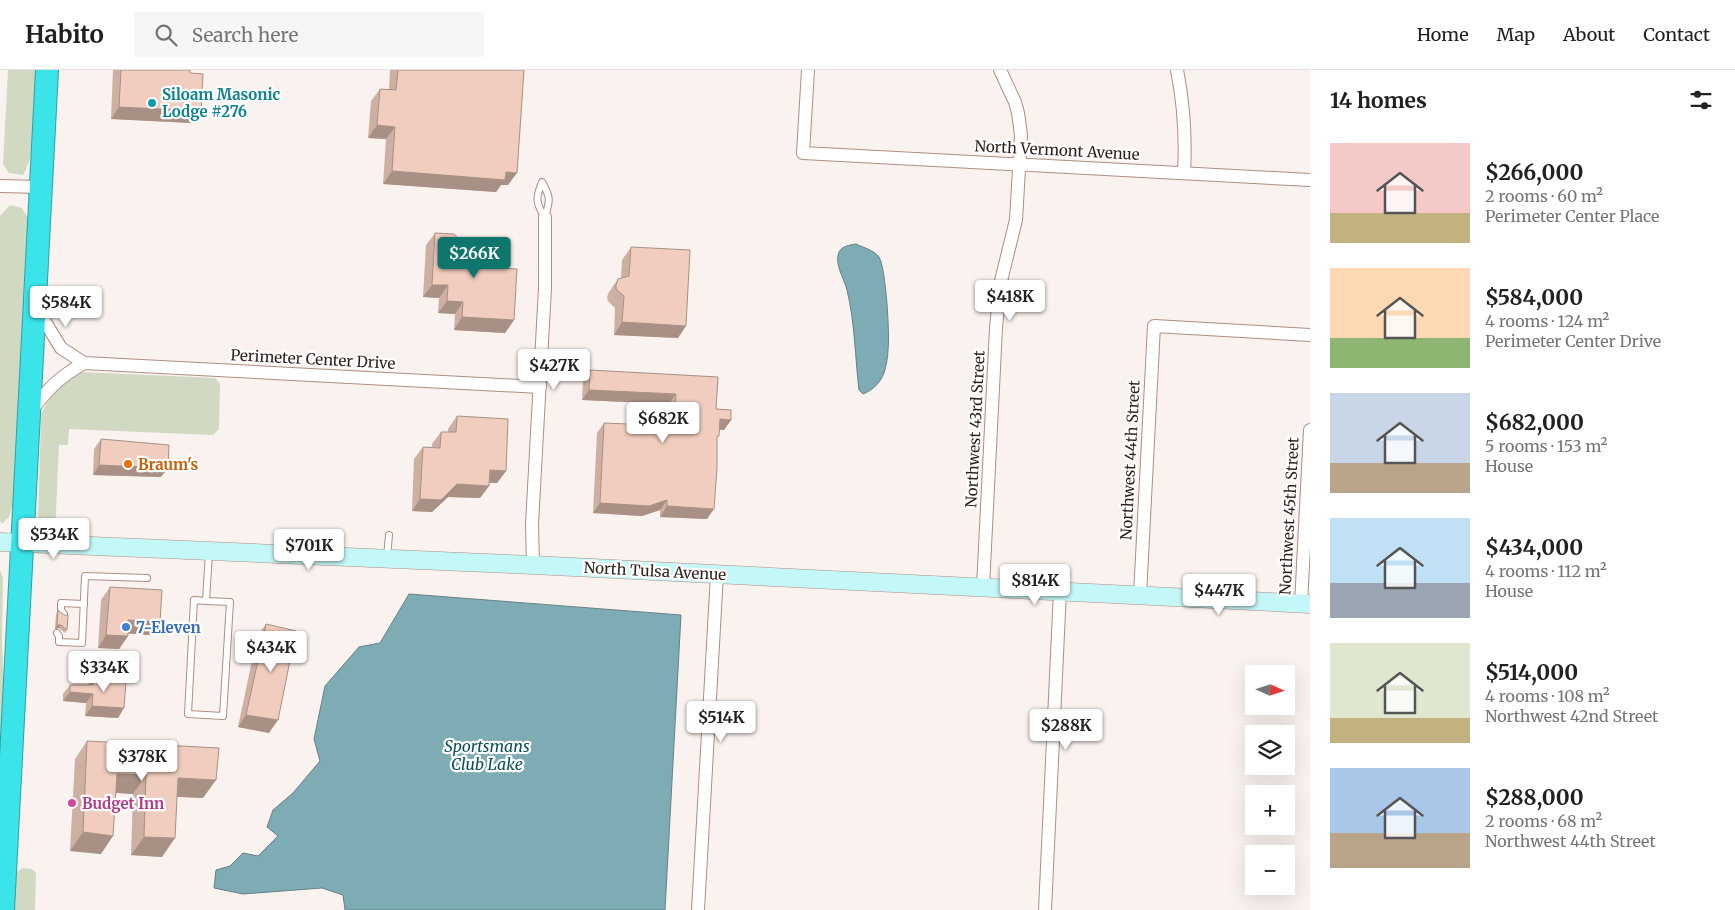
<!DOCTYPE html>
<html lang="en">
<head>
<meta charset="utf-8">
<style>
	body { margin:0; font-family:Merriweather,serif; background:#f6f6f6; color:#202124; height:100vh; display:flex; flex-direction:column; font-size:19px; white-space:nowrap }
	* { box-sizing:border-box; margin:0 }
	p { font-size:16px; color:#757577 }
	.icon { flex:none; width:28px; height:28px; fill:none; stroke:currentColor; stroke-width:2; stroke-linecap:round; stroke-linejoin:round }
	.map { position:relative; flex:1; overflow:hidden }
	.drawer { display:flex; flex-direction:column; background:#fff; width:425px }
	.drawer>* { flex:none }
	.needle { width:32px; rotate:93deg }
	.buttons { position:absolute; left:1245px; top:595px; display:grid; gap:10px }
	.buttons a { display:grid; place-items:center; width:50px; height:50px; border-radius:0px; background:#fff; box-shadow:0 5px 20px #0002; font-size:25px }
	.price { position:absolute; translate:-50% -42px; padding:0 11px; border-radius:5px; background:#fff; color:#222; font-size:16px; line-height:32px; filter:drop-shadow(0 1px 2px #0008) }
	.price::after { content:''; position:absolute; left:50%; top:30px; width:15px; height:11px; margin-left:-8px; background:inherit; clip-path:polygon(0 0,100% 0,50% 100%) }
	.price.selected { background:#0f766e; color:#fff }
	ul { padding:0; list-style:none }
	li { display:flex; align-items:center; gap:15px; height:125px; padding:0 20px }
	li span { display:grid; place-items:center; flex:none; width:140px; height:100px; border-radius:0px; color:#555 }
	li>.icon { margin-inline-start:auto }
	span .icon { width:60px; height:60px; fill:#fffc; stroke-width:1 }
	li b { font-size:21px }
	h2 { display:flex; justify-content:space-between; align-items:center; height:60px; padding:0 20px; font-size:21px }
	header { display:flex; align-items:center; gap:30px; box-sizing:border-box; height:70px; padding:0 25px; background:#fff; border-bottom:1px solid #e0e0e0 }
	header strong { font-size:24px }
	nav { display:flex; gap:28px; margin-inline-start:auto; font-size:18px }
	.search { width:350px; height:45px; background:#f6f6f6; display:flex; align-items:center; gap:12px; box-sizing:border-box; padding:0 18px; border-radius:0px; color:#757577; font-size:19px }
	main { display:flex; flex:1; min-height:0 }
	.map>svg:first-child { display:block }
</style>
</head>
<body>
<header>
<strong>Habito</strong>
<div class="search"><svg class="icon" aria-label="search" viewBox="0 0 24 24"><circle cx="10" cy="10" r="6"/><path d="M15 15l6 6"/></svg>Search here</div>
<nav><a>Home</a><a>Map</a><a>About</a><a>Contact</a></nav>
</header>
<main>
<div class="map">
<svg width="1310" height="840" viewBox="0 0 1310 840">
	<rect width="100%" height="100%" fill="#faf2ef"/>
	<g fill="#d2d9c2">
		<path d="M8 0H37C35 28 38 83 23 105L9 103 3 94Z"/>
		<polygon points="10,135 22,138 30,151 16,424 9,447 2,454 0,451 0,146"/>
		<polygon points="82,302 215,308 220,314 219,359 213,365 69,359 68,375 59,375 55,464 42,463 38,452 41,344 55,319"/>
		<polygon points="0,500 3,508 2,574 4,617 0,709"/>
		<polygon points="22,798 32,799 36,803 35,840 14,840 16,803"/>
	</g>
	<g fill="#7eacb5" stroke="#658186">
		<path d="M856 174C864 178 874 180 879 187 886 198 890 266 888 280 888 287 886 296 884 303 880 313 873 320 863 324L859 320C855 287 855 253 847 220 844 208 834 194 839 182 842 176 850 175 856 174Z"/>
		<polygon points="409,524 681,545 665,840 345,840 343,825 322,818 243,824 214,818 216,800 230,796 243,783 258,786 278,766 267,757 273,740 293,723 320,691 314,669 325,616 359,577 380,573"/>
	</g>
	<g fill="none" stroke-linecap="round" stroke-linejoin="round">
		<g stroke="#af8d80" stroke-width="8">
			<g id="lane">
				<path d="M542 112C551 128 550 130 545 147 535 133 536 127 542 112Z"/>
				<polyline points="387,487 389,465"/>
				<polyline points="206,531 194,530 188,644 223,646 230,532 206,531 209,482"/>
				<polyline points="64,544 61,540 61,533 84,534"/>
				<polyline points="57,563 59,566 59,572 82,573 85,506 147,508"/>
			</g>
		</g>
		<g stroke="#af8d80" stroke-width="14">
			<g id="street">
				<polyline points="808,0 803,83 1310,110"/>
				<path d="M1177 0C1184 35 1186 67 1184 103"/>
				<polyline points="0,116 41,117"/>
				<polyline points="36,237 61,278 84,293 540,317"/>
				<path d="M31 341C49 318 58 308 84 293"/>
				<polyline points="533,495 532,454 545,218 545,147"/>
				<polyline points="983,517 996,258 1000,215 1016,150 1021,65 1018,43 1015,32 1000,0"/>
				<polyline points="1140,525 1154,256 1310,265"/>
				<polyline points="1301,534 1310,360"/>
				<polyline points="698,840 717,504"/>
				<polyline points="1045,840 1060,521"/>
			</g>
		</g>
		<g stroke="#af8d80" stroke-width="19">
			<polyline id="secondary" points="0,472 533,495 1310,534"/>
		</g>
		<g stroke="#359fa0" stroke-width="24">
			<polyline id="highway" points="3,840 47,0"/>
		</g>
		<use href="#lane" stroke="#fff" stroke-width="6"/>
		<use href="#street" stroke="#fff" stroke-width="12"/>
		<use href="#secondary" stroke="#c4f7f8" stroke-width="18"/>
		<use href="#highway" stroke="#3ae4e8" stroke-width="22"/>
	</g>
	<g fill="#ceb0a3">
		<polygon points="113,0 190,0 190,3 201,41 192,53 111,49"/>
		<polygon points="390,0 524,0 508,115 501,115 496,122 383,114 386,69 368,68 371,31 380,19 389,19"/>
		<polygon points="435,163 469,180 500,198 514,250 505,263 454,260 455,244 438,243 439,228 423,227 426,175"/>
		<polygon points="631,177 678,268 614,265 615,238 608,231 607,227 609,222 618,209 621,208 622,190"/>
		<polygon points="590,300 718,307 716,339 731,350 724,360 719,359 717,368 707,449 660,447 660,440 642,446 593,443 597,363 604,353 653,363 667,358 669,334 582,330 583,310"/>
		<polygon points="457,346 506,401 497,413 489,413 489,416 480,428 448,427 432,442 412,441 414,389 423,377 432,377 432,374 441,362 448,362 448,359"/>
		<polygon points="101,369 161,407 93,405 94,379"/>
		<polygon points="110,517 160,552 151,565 128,563 128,566 119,579 98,578 101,530"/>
		<polygon points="58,540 67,560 65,563 59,558 55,559 56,544"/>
		<polygon points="266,554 269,663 238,657 257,567"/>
		<polygon points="92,609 118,648 85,646 86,633 63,631 63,624 70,615 88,615"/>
		<polygon points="87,671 203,728 177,727 162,787 131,785 133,724 116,723 101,784 70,781 75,689"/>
	</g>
	<g fill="#a89085">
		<polygon points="119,37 201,41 192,53 111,49"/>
		<polygon points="377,55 395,57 386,69 368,68"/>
		<polygon points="392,101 506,102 517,103 508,115 501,115 496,122 383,114"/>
		<polygon points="432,215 448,215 439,228 423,227"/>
		<polygon points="447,231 463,232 455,244 438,243"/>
		<polygon points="462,247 514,250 505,263 454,260"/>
		<polygon points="622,252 686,256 678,268 614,265"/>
		<polygon points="589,320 676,324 669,334 582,330"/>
		<polygon points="720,349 731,350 724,360 713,359"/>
		<polygon points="99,395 168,398 161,407 93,405"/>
		<polygon points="490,400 506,401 497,413 481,412"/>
		<polygon points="457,414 489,416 480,428 448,427 432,442 412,441 420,429"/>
		<polygon points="667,430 660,440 642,446 593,443 600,433"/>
		<polygon points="667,436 714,439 707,449 660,447"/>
		<polygon points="128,550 160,552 151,565 119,563"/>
		<polygon points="57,555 61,555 59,558 55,559"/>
		<polygon points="106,565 128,566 119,579 98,578"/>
		<polygon points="70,622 93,624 86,633 63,631"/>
		<polygon points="92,636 124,638 118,648 85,646"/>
		<polygon points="246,645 278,650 269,663 238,657"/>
		<polygon points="117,704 146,705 133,724 105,722"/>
		<polygon points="178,708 216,710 203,728 165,726"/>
		<polygon points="83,762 113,766 101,784 70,781"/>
		<polygon points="144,767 175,768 162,787 131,785"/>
	</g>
	<g fill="#f0cdbe" stroke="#a89085">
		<polygon points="121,0 190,0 190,3 203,4 201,41 119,37"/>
		<polygon points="398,0 524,0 517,103 506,102 505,110 392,101 395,57 377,55 380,19 396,20"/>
		<polygon points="435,163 454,164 469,180 501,182 500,198 517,199 514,250 462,247 463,232 447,231 448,215 432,215"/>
		<polygon points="631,177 690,180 686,256 622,252 624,226 616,219 616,215 618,209 629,206"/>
		<polygon points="590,300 718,307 716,339 731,340 731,350 720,349 719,366 717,366 717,398 714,439 667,436 667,430 649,436 600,433 604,353 653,355 653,363 674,356 676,324 589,320"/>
		<polygon points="457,346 508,349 506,401 490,400 489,416 457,414 441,430 420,429 423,377 440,378 441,362 456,362"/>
		<polygon points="101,369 169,375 168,398 99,395"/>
		<polygon points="110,517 162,520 160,552 128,550 128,566 106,565"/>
		<polygon points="58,540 64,545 68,545 67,560 61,555 57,555"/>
		<polygon points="266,554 296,561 278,650 246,645"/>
		<polygon points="92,609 126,611 124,638 92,636 93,624 70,622 70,615 93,615"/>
		<polygon points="87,671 219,678 216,710 178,708 175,768 144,767 146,705 117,704 113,766 83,762"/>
	</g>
	<circle fill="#0f9aa8" stroke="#fff" stroke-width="2" cx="152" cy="33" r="5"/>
	<circle fill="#e8710a" stroke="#fff" stroke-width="2" cx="128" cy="394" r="5"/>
	<circle fill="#3f7fe0" stroke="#fff" stroke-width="2" cx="126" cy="557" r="5"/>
	<circle fill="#d1479c" stroke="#fff" stroke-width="2" cx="72" cy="733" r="5"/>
	<g text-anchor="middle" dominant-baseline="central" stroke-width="4.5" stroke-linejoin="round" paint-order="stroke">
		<g font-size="15" font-weight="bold" fill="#0d838f" stroke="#fff" text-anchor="start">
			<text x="162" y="24">Siloam Masonic<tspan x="162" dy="17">Lodge #276</tspan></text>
		</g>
		<g font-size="15" fill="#2b1e19" stroke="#fff">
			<text transform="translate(1057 80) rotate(3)">North Vermont Avenue</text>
			<text transform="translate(313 289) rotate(3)">Perimeter Center Drive</text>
			<text transform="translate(975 359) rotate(-87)">Northwest 43rd Street</text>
			<text transform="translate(1130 390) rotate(-87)">Northwest 44th Street</text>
			<text transform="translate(1289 446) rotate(-87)">Northwest 45th Street</text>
			<text transform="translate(655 501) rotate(3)">North Tulsa Avenue</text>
		</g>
		<g font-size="15" font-weight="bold" fill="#c56008" stroke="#fff" text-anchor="start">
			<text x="138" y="394">Braum's</text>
		</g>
		<g font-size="15" font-weight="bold" fill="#366cbe" stroke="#fff" text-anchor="start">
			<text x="136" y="557">7-Eleven</text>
		</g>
		<g font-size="15" font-weight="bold" fill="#b23c85" stroke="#fff" text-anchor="start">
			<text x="82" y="733">Budget Inn</text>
		</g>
		<g font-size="16" font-style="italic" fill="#094e59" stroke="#fff">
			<text x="487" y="676">Sportsmans<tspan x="487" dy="18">Club Lake</tspan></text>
		</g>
	</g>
</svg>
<div class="buttons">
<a><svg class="needle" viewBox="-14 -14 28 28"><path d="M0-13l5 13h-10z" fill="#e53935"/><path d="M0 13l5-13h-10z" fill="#757577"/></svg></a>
<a><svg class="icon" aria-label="layers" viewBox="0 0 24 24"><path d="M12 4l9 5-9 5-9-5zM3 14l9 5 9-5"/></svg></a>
<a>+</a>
<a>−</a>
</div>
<b class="price selected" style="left:474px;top:209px">$266K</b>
<b class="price" style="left:1010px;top:252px">$418K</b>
<b class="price" style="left:66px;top:258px">$584K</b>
<b class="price" style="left:554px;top:321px">$427K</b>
<b class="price" style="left:663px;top:374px">$682K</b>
<b class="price" style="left:54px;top:490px">$534K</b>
<b class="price" style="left:309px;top:501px">$701K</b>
<b class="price" style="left:1035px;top:536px">$814K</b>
<b class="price" style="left:1219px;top:546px">$447K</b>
<b class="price" style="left:271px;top:603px">$434K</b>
<b class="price" style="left:104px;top:623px">$334K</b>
<b class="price" style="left:721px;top:673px">$514K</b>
<b class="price" style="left:1066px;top:681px">$288K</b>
<b class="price" style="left:142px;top:712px">$378K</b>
</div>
<section class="drawer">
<h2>14 homes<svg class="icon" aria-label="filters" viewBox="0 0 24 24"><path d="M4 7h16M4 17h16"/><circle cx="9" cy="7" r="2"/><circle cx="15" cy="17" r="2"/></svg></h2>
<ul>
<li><span style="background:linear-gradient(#f6c9c9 70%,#c2b280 0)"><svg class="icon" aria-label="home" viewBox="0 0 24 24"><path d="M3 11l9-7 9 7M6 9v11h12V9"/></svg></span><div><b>$266,000</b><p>2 rooms · 60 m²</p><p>Perimeter Center Place</p></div></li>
<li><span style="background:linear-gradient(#ffd9b3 70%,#8fb573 0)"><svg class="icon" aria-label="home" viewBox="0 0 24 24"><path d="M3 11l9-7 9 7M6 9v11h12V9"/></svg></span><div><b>$584,000</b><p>4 rooms · 124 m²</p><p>Perimeter Center Drive</p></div></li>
<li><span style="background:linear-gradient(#c9d6e8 70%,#b9a48a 0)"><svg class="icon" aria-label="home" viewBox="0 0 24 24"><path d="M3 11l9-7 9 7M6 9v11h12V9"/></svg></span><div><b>$682,000</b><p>5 rooms · 153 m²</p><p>House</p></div></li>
<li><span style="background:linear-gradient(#bfe0f5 65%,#9aa5b1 0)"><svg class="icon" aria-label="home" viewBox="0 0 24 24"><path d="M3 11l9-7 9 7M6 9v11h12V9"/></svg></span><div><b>$434,000</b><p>4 rooms · 112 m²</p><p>House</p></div></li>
<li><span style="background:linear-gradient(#dfe7d0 75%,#c2b280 0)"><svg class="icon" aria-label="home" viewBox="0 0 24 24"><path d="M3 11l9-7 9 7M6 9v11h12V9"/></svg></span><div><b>$514,000</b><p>4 rooms · 108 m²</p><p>Northwest 42nd Street</p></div></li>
<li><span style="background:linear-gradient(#a9c7e8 65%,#b9a48a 0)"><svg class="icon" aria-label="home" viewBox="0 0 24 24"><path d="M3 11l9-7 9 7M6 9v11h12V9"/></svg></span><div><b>$288,000</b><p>2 rooms · 68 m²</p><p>Northwest 44th Street</p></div></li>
</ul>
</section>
</main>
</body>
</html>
